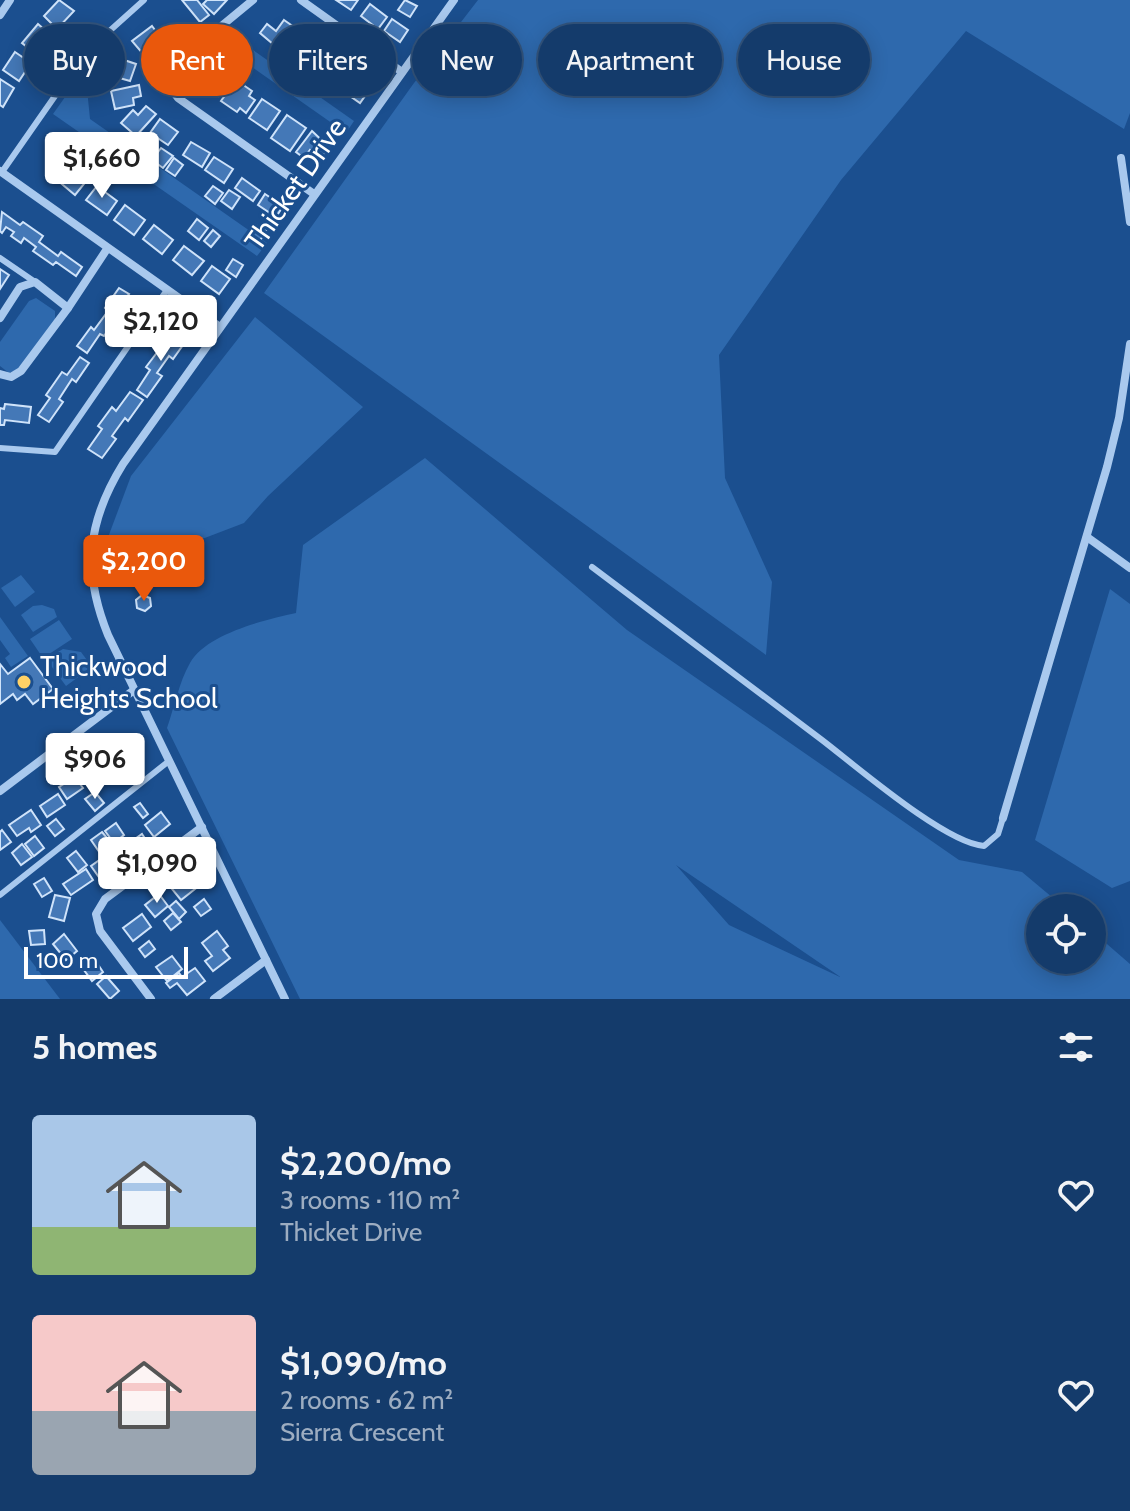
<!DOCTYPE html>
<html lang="en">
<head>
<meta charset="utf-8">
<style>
	body { margin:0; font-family:Cabin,sans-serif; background:#1d4271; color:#f1f3f6; height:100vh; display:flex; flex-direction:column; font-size:30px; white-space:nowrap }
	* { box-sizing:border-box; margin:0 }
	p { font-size:26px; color:#9dadc1 }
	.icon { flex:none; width:44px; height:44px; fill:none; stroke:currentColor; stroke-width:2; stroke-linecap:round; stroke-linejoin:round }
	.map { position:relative; height:999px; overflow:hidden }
	.panel { display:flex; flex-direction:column; background:#143b6b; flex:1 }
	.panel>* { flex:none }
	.guide { position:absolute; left:24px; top:24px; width:1082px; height:72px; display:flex; gap:16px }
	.controls { position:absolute; left:1026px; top:894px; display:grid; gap:16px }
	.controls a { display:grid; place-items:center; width:80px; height:80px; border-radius:50%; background:#143b6b; box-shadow:0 4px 20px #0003,0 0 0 2px #33557e; font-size:40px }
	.scale { position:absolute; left:24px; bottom:20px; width:164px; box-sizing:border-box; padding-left:8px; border:4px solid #fff; border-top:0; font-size:22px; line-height:28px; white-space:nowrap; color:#fff; -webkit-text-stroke:6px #1b4f8f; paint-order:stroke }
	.price { position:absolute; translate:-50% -68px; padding:0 18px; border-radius:8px; background:#fff; color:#222; font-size:26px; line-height:52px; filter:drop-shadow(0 2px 4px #0008) }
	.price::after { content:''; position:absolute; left:50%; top:48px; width:24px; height:18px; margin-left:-12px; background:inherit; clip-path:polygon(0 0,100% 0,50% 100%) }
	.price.on { background:#ea580c; color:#fff }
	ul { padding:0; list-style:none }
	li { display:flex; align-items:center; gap:24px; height:200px; padding:0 32px }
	li span { display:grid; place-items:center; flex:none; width:224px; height:160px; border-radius:8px; color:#555 }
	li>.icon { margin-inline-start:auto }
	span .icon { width:96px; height:96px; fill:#fffc; stroke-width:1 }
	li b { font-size:34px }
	h2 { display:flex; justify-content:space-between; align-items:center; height:96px; padding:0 32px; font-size:34px }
	.tag { padding:0 28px; border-radius:36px; background:#143b6b; box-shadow:0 4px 20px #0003,0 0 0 2px #33557e; font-size:28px; line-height:72px }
	.tag.on { background:#ea580c; color:#fff }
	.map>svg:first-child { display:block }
</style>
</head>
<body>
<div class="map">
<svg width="1130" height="999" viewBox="0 0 1130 999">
	<rect width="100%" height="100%" fill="#1b4f8f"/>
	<g fill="#2e69ad" fill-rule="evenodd">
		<polygon points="478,0 1130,0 1130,113 1124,129 966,31 841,180 719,355 725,478 772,582 766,655 264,293 414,83"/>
		<polygon points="236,38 354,121 346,133 222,46"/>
		<polygon points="85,69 90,119 267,243 257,256 53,114"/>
		<polygon points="36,298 55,311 55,320 17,370 9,373 0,366 0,342 29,301"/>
		<polygon points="255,317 363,407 268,496 244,523 189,544 107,540 131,476"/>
		<path d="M425 458 627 630 959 860 1022 872 1065 908H1040V960H1092V931L1130 964V999H300L167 728C174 708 179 682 190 663 206 634 264 620 296 613L303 545ZM676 865 839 976 840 977 729 925Z"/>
		<polygon points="21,575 35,592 15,607 1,588"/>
		<polygon points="1110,589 1130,604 1130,881 1112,888 1035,840"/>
		<polygon points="42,605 54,609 57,617 33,632 21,615 33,606"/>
		<polygon points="0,617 28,656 11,667 5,658 10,654 0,640"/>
		<polygon points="59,620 72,639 43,658 30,639"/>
		<polygon points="63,649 81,652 92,667 66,686 46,659"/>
		<polygon points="0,920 60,999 0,999"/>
	</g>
	<g fill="#4478b7" stroke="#cfe3fa" stroke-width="2">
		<polygon points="59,0 74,11 57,29 44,16"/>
		<polygon points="182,0 197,0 209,15 200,22"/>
		<polygon points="207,0 227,0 214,14 203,4"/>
		<polygon points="336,0 358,0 351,10"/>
		<polygon points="405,0 417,6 410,17 398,10"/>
		<polygon points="370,4 387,17 378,29 361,16"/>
		<polygon points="392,19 408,30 400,42 384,31"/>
		<polygon points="284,20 294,27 280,50 260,33 267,24 276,31"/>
		<polygon points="38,24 53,37 37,55 22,43"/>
		<polygon points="152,26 158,34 161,31 171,44 157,55 152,48 144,55 132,41"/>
		<polygon points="299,35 320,49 307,67 294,59 297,55 289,50"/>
		<polygon points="15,52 31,63 19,81 3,70"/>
		<polygon points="227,52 237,58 230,68 220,61"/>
		<polygon points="115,57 136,64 130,81 109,75"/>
		<polygon points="335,57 347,66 332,87 315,75 324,62 329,66"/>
		<polygon points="216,65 230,75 218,96 208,89 213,82 207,77"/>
		<polygon points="351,70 366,80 363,84 370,89 360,103 347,94 349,91 341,86"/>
		<polygon points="0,79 14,88 3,107 0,105"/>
		<polygon points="236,80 252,91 249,96 255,100 246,113 240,108 237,112 221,101"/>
		<polygon points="139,85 141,96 133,98 134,105 115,109 111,91"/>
		<polygon points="262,99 280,111 267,130 249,118"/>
		<polygon points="146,106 156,114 136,136 121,123 133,110 138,115"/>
		<polygon points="287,115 306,128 290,151 271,138"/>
		<polygon points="160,119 178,132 168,145 150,133"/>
		<polygon points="312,131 329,147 321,158 310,150 304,158 296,152"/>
		<polygon points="191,142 210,153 202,167 183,155"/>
		<polygon points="161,148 173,156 163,168 152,160"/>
		<polygon points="214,157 233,169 224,183 205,170"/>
		<polygon points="174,158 183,165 175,176 166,170"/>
		<polygon points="69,163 88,179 75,195 56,179"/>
		<polygon points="242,178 260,191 253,201 235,188"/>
		<polygon points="97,186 117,201 107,215 86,200"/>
		<polygon points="213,186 223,193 215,204 205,196"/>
		<polygon points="229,190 240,197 232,209 221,201"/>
		<polygon points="265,194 283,206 276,217 258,205"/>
		<polygon points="125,205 145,220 134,235 114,220"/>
		<polygon points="2,212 20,225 23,222 43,236 39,242 58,256 61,252 82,267 76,276 56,262 53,265 33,251 36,247 24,238 21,243 11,236 14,232 6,227 2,233 0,231"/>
		<polygon points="197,219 208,228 199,240 188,231"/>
		<polygon points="254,224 266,231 259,242 247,234"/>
		<polygon points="154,225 173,240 162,254 143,239"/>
		<polygon points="213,230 220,236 211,247 204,241"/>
		<polygon points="184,246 204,261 192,275 173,260"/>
		<polygon points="233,259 243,265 236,277 226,270"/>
		<polygon points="212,266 230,279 219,294 201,281"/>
		<polygon points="0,269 9,275 0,289"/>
		<polygon points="119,288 129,294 115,313 118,316 104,336 100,334 87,353 77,346 91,327 94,330 108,311 105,308"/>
		<polygon points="178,331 188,338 173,359 169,356 157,373 162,376 147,397 137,390 150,370 146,367 162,346 166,348"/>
		<polygon points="80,357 89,363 76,382 72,379 59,399 63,402 49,422 38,415 50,398 46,395 62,372 67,375"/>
		<polygon points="130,392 143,400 128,421 125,418 112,436 116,439 102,458 88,449 102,429 98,426 112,407 116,411"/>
		<polygon points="5,404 31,407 29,423 5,420 4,425 0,425 0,408 4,409"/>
		<polygon points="142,595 150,598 151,606 145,611 137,608 136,600"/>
		<polygon points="30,658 53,689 33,704 25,694 17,700 13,694 0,704 0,664 8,674"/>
		<polygon points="120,740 124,746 130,741 141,754 124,767 110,749"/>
		<polygon points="104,758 112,771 92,783 84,771"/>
		<polygon points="75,777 83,788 67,799 59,787"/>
		<polygon points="95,792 104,803 95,811 85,799"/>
		<polygon points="58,794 65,805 47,817 40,806"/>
		<polygon points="140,803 148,814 143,818 134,807"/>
		<polygon points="31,810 41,825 31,832 29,828 17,836 9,825"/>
		<polygon points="161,812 170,824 154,837 145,825"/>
		<polygon points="56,819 64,829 55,836 47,826"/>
		<polygon points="116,823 124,835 114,843 105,831"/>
		<polygon points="2,830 11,842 0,850 0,832"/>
		<polygon points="102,832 112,844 100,853 91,840"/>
		<polygon points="142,834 150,846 130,861 121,849"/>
		<polygon points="35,836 44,848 34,856 25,844"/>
		<polygon points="22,844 32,857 21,865 12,853"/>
		<polygon points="76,851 87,865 78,872 67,858"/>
		<polygon points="108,854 118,868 101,880 91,866"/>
		<polygon points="86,869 93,880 71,895 63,884"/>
		<polygon points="192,874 200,885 181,900 172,889"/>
		<polygon points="44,878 52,891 42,897 34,884"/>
		<polygon points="159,894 168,906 155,917 145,905"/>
		<polygon points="55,895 70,898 64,921 49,917"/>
		<polygon points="204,899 211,909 201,916 194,907"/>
		<polygon points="176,901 186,912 179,919 169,907"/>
		<polygon points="173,913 181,922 171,930 164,921"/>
		<polygon points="142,914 151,927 133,941 123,928"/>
		<polygon points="44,930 45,944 31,945 29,931"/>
		<polygon points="217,931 228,946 223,950 230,958 213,971 205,961 212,956 202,943"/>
		<polygon points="64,934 77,951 66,960 53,944"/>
		<polygon points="149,941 155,949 145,957 139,949"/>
		<polygon points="172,956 182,969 167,981 156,967"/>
		<polygon points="93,957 103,972 92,981 81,966"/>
		<polygon points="195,968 205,981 187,995 177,983 170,988 166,983 179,973 182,977"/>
		<polygon points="106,976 119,991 110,999 97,984"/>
	</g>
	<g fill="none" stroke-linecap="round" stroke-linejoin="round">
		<g stroke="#a9c9ee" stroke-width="6">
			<polyline points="2,172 85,53 144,0"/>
			<polyline points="0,258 35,282"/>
			<polyline points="0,448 55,452 167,290"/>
			<path d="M592 567C668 625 746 682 822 740 856 766 945 843 984 846L998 834 1003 818"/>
			<polyline points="0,895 169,761"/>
		</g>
		<g stroke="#a9c9ee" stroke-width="8">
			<path d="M253 0 179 61C168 73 167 85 178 98L314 194"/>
			<polyline points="301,0 402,72"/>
			<polyline points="0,15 10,0"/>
			<polyline points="1121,158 1130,222"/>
			<polyline points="0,171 220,327"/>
			<polyline points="0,318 20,287 35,282 68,308"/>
			<polyline points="0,374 11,377 21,371 68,308 107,249"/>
			<polyline points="1087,537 1130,568"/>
			<polyline points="0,791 134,690"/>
			<polyline points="1003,818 1107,467 1119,418 1130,344"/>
			<polyline points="151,999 100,931 96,914 105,899 202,827"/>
			<polyline points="214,999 266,960"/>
			<path d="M285 999 108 635C82 571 87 522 123 464L454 0"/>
		</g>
	</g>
	<circle fill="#ffd166" stroke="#1b4f8f" stroke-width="3" cx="24" cy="682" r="8"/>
	<g text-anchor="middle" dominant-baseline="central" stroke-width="6" stroke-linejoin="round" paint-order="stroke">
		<g font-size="28" fill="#fff" stroke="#1b4f8f">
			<text transform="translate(295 184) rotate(-55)">Thicket Drive</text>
		</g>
		<g font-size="28" fill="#fff" stroke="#1b4f8f" text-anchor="start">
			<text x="40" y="666">Thickwood<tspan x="40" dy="32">Heights School</tspan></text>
		</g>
	</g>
</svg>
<div class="controls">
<a><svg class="icon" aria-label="locate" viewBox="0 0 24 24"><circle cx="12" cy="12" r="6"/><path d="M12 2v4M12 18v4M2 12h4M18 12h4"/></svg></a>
</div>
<div class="scale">100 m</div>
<b class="price" style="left:102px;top:200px">$1,660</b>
<b class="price" style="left:161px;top:363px">$2,120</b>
<b class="price on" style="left:144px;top:603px">$2,200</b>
<b class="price" style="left:95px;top:801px">$906</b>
<b class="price" style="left:157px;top:905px">$1,090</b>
<div class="guide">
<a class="tag">Buy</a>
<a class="tag on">Rent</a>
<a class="tag">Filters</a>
<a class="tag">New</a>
<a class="tag">Apartment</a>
<a class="tag">House</a>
</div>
</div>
<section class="panel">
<h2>5 homes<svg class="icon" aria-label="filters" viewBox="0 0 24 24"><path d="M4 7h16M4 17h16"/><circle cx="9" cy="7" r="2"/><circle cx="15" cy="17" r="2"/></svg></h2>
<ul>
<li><span style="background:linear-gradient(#a9c7e8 70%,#8fb573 0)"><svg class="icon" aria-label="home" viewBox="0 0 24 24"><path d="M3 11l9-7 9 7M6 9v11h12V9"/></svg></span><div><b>$2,200/mo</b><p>3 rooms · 110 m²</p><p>Thicket Drive</p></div><svg class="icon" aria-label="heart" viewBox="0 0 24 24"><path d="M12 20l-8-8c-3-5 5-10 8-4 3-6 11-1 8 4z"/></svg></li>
<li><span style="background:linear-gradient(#f6c9c9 60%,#9aa5b1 0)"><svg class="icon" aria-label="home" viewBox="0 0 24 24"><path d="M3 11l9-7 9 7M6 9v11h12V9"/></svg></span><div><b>$1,090/mo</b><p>2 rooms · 62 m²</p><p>Sierra Crescent</p></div><svg class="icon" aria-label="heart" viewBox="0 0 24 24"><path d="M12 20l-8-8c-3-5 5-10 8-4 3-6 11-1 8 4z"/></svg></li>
</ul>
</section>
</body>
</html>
